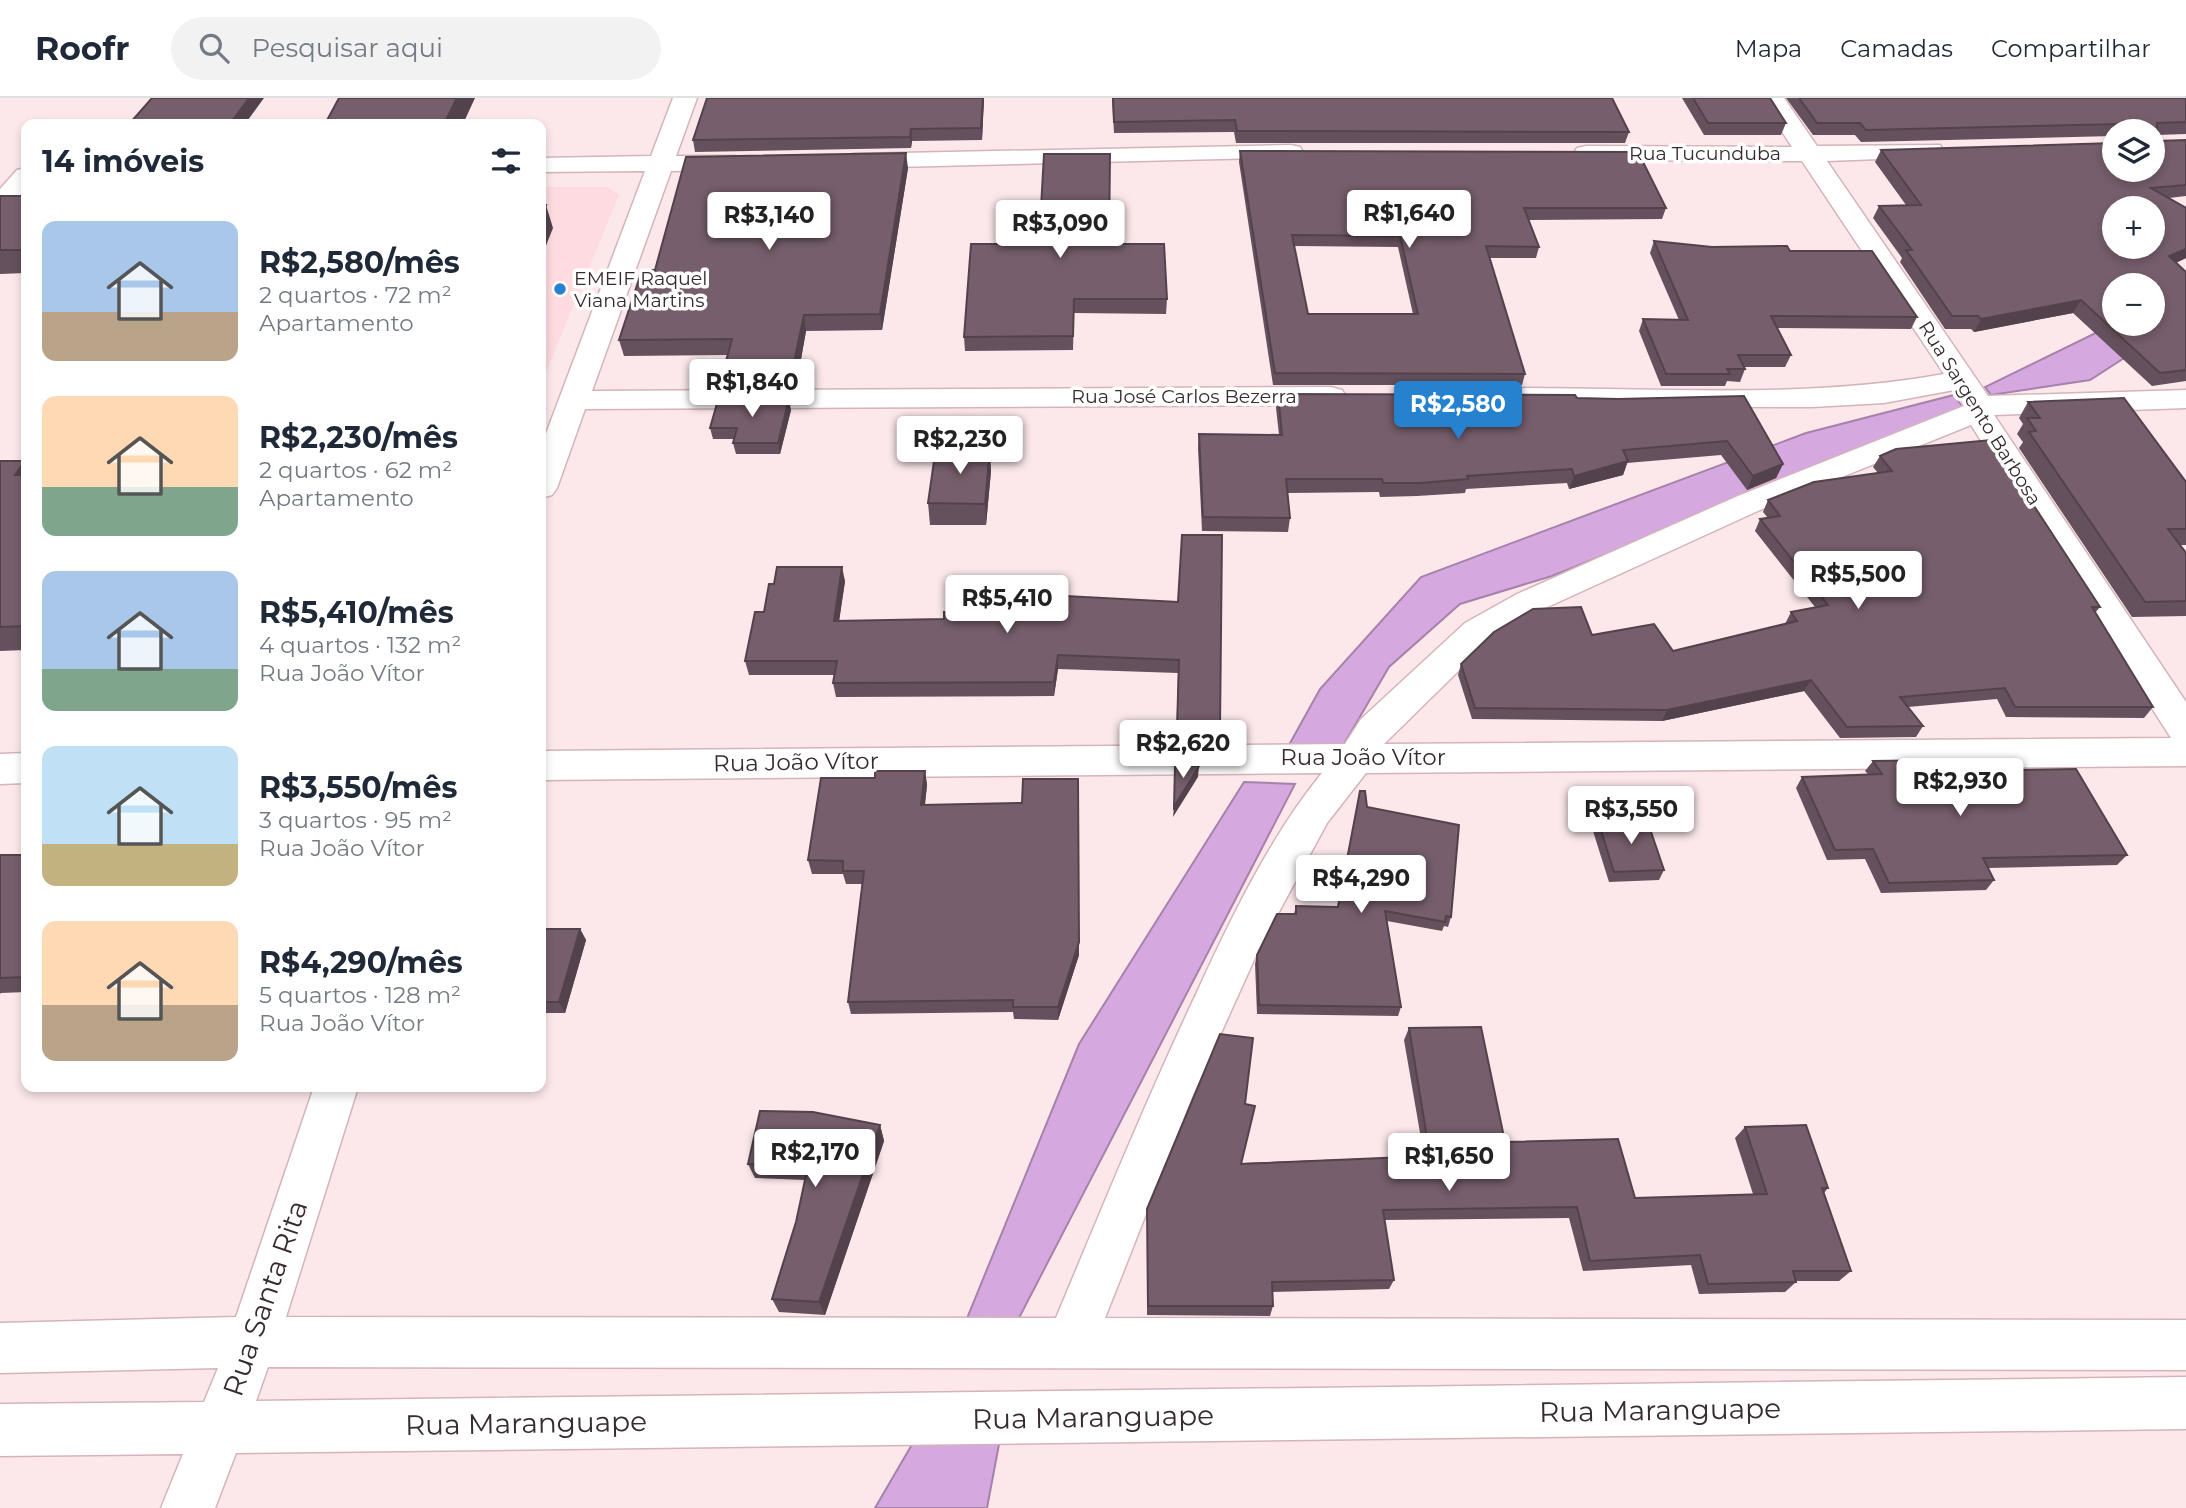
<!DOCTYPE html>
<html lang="pt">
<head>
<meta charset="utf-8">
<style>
	body { margin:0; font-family:Montserrat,sans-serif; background:#f2f2f3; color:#1f2937; height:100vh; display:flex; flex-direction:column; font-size:26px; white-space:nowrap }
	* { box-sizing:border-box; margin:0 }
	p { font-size:23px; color:#747a83 }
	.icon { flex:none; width:38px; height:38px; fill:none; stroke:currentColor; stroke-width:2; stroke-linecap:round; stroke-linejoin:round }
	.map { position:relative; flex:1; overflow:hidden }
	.side { position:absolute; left:21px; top:21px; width:525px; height:973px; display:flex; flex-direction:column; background:#fff; border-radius:14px; box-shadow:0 4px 10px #0003 }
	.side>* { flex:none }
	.tools { position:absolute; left:2102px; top:21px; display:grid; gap:14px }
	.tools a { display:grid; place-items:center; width:63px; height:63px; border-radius:50%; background:#fff; box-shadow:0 4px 10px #0003; font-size:35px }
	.price { position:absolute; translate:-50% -60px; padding:0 16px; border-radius:7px; background:#fff; color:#222; font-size:23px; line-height:46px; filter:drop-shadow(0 2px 4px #0008) }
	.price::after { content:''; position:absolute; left:50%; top:42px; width:21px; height:16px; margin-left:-10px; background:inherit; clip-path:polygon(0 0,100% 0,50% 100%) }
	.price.on { background:#2682cf; color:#fff }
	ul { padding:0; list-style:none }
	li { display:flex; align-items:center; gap:21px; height:175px; padding:0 21px }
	li span { display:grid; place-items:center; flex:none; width:196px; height:140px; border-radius:14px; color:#555 }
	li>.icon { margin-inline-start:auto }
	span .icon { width:84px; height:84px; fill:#fffc; stroke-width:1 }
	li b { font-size:30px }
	h2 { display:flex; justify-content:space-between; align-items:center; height:84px; padding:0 21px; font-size:30px }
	header { display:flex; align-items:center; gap:42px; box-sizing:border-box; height:98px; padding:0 35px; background:#fff; border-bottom:2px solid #e0e1e3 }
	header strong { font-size:33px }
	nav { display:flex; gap:38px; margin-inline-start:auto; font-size:24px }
	.search { width:490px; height:63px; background:#f2f2f3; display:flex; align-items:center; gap:18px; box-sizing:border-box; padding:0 24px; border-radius:38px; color:#747a83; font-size:26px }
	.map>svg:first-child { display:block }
</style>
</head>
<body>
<header>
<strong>Roofr</strong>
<div class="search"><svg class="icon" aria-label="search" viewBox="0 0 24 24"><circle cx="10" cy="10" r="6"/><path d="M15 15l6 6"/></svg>Pesquisar aqui</div>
<nav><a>Mapa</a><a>Camadas</a><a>Compartilhar</a></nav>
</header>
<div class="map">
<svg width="2186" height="1410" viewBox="0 0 2186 1410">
	<rect width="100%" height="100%" fill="#fce8eb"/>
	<polygon fill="#fddbe0" points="541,89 608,89 619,97 541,286"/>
	<g fill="#d5a8e0" stroke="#a682aa" stroke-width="2">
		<polygon points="2186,190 2152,242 2090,282 1991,297 1985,289 2114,226 2152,226"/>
		<polygon points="1954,297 1965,312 1552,478 1460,506 1389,569 1340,653 1289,647 1320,591 1421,479 1806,335"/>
		<polygon points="1244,684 1295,686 1019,1220 961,1235 1079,946"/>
		<polygon points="1000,1341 987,1410 875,1410 914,1343"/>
	</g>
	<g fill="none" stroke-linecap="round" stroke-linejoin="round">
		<g stroke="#d4b4b9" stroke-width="3">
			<g id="street">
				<polygon points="673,0 697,0 676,58 735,58 744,60 747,65 744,70 735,72 671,73 592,293 1331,289 1342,292 1346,298 1342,304 1331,307 585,311 557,390 552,397 541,400 541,349 645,73 541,74 541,60 651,58"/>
				<path d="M1760 0H1784L1817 48 1940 47 1943 52 1940 57 1931 59 1827 63 1988 298 2186 292V310L1994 317 2186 604V668L1366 675 1327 725 1259 851 1193 997 1105 1220 2186 1222V1272L268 1269 256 1303 2186 1279V1331L236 1355 215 1410H161L183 1356 0 1358V1306L204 1304 218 1270 0 1275V1225L236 1219 314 989H358L286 1219 1056 1220C1102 1110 1147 1000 1198 892 1232 818 1270 739 1322 675L541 682V653L1345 646 1361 621 1465 525 1517 496 1738 398 1964 308 1954 292 1884 305 1812 309 1524 308 1513 305 1509 299 1513 293 1524 290C1663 290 1806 301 1944 276L1802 63 1586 62 1577 60 1574 55 1577 50 1586 48 1792 49ZM1971 327 2171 640 1384 646 1489 543 1541 512 1760 412Z"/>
				<polygon points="1291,47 1300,49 1303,54 1300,59 854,70 845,68 842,63 845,58 854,56"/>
				<polygon points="26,70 26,92 9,111 0,114 0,91 17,72"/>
				<polygon points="26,655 26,685 0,686 0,656"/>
			</g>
		</g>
		<use href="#street" fill="#fff" fill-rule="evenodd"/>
	</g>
	<g fill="#65515d" fill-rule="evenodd">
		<polygon points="152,0 245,26 130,26 130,25"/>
		<polygon points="707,0 984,0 982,42 912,43 911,50 695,54 693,42"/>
		<polygon points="1112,0 1612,0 1629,34 1625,45 1236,45 1234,34 1114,35"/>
		<polygon points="1682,0 1770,0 1786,25 1781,37 1704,37"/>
		<polygon points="1786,0 2186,0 2186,36 2157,37 2157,43 2186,42 2186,98 2169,100 2186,110 2186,160 2176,165 2186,174 2186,283 2152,288 2073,215 1974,234 1971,231 1945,231 1900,164 1902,160 1873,120 1879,108 1906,107 1875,64 1881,52 2114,72 2152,33 2114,33 2114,38 1861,44 1855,37 1813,37"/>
		<path d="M1240 53 1666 110 1662 121 1529 122 1539 149 1536 160H1489L1525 276 1522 287H1273L1239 64ZM1294 148 1398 149 1413 216H1308Z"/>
		<polygon points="908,70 882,232 806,233 796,289 727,289 723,274 728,257 624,258 619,242 655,172"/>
		<polygon points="0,98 26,98 26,175 0,176"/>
		<polygon points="1654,143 1712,149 1790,153 1917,219 1911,231 1777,230 1791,257 1785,269 1744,269 1745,271 1740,284 1727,283 1725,288 1661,288 1639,233 1643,221 1679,222 1650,155"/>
		<polygon points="1109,146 1167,201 1166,216 1074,215 1073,252 965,253 964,239"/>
		<polygon points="1278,296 1618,301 1744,298 1783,366 1776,380 1747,392 1721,357 1627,365 1623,377 1569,391 1567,385 1466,391 1465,395 1417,398 1380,399 1379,394 1288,395 1290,420 1288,434 1202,433 1198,350 1199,336 1279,337 1276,310"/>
		<polygon points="2028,304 2186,384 2186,447 2180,447 2186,455 2186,518 2132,519 2019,350 2023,344 2017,336 2023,326 2019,320"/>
		<polygon points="791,312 780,356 736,356 733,345 734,341 713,341 710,330"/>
		<polygon points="1880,358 2100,509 2095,515 2153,609 2144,620 2006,619 1997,601 1908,609 1923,628 1916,639 1840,640 1804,593 1662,623 1472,621 1458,577 1461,566 1592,537 1673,553 1785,526 1791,514 1815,509 1755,433 1760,421 1768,420 1763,414 1768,402 1878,375 1873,369"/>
		<polygon points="0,363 26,365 26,552 0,553"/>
		<polygon points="991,373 986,427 930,427 928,405"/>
		<polygon points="845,483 839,523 944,521 1029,514 1178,504 1220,631 1219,644 1176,645 1178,575 1058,571 1054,598 836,599 833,585 834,577 749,577 745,563"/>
		<polygon points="1873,663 1960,673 2127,757 2117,767 1988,770 1994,782 1986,792 1881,795 1865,761 1827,762 1796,690 1802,679 1868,676 1865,673"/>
		<polygon points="925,673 927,687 925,707 1079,857 1058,922 1014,921 1013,914 851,916 848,904 862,786 846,786 843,776 812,776 808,762 875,680"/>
		<polygon points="1360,693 1367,709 1451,819 1448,829 1444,828 1442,833 1387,823 1401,909 1398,918 1257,916 1255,866 1257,857 1294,816 1296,808 1337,809"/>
		<polygon points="1598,723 1664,772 1659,782 1609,784 1593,733"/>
		<polygon points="0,757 26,757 26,894 1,895 0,896"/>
		<polygon points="541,831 580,831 586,842 565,915 541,915"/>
		<polygon points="1409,930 1505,1044 1635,1100 1753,1096 1735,1040 1745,1029 1828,1090 1824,1095 1851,1173 1839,1183 1796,1183 1796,1184 1785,1194 1699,1196 1691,1167 1583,1173 1569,1120 1384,1122 1394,1182 1389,1191 1272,1194 1273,1208 1270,1218 1147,1217 1147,1111 1242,1065 1424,1058 1404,942"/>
		<polygon points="880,1027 884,1043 825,1217 779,1214 772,1201 796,1124 805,1082 755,1080 748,1066"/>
	</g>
	<g fill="#53424c">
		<polygon points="249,0 264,0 245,26 230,26"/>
		<polygon points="457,0 475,0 463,26 444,26"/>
		<polygon points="983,0 984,0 982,42 981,30"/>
		<polygon points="911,31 912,43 911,50 910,39"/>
		<polygon points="906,55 908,70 882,232 880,216"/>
		<polygon points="546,107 553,130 541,160 541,119"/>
		<polygon points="2186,151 2186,160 2161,171 2169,158"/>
		<polygon points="2081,202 2073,215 1974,234 1981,221"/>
		<polygon points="804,217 806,233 796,289 792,273"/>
		<polygon points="789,301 791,312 780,356 778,345"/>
		<polygon points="990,351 991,373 986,427 985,406"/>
		<polygon points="25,363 26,365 26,392 15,377"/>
		<polygon points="1628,363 1623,377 1569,391 1574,378"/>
		<polygon points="1783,366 1776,380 1747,392 1753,378"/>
		<polygon points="842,469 845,483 837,537 834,523"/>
		<polygon points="1058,557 1058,571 1054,598 1054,584"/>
		<polygon points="1811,582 1804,593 1662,623 1667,612"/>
		<polygon points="1199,668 1198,679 1173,719 1174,709"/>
		<polygon points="925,673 927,687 923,721 921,707"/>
		<polygon points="1078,681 1079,857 1058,922 1058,909"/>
		<polygon points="541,766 545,775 541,791"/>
		<polygon points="580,831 586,842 565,915 559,904"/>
		<polygon points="880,1027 884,1043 825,1217 819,1204"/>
	</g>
	<g fill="#765e6c" stroke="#53424c" stroke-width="2" fill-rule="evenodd">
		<polygon points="152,0 249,0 230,26 130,25"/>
		<polygon points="339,0 457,0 444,26 325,26"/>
		<polygon points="707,0 983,0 981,30 911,31 910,39 693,42"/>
		<polygon points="1113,0 1612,0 1629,34 1237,33 1235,22 1114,24"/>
		<polygon points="1693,0 1770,0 1786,25 1708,25"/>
		<path d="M1799 0H2186V24L2157 25V43L2186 42V87L2151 90 2186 110V151L2169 158 2186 174V272L2160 275 2081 202 1981 221 1978 218H1952L1906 152H1912L1879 108 1921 107 1881 52 2114 45V72H2152V33H2122L2123 26 1866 32 1860 25H1817ZM2114 110H2152V149H2114ZM2114 187H2152V226H2114Z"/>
		<path d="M1240 53 1638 54 1666 110H1524L1539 149 1486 148 1525 276 1275 275ZM1292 137 1400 138 1418 216H1308Z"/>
		<polygon points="906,55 880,216 804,217 792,273 723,274 732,241 619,242 642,172 655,172 686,59"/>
		<polygon points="1044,56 1110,56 1109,146 1164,146 1167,201 1074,201 1073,238 964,239 971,146 1039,146"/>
		<rect x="0" y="98" width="26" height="54"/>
		<polygon points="541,107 546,107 541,119"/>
		<polygon points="1654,143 1712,149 1787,148 1790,153 1872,153 1917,219 1771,218 1791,257 1738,257 1745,271 1727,271 1730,276 1666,276 1643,221 1688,222"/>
		<polygon points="1278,296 1575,297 1577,300 1618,301 1744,298 1783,366 1753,378 1727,343 1623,352 1628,363 1574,378 1572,371 1467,378 1468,381 1420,385 1383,385 1382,381 1286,381 1290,420 1203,419 1199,336 1282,337"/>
		<polygon points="2124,300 2186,384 2186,431 2168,431 2186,455 2186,503 2145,504 2029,334 2036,333 2027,320 2040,320 2028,304"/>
		<polygon points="789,301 778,345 733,345 737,330 710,330 718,302"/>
		<polygon points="1991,342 2100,509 2092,509 2153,609 2015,609 2005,590 1900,599 1923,628 1847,629 1811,582 1667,612 1475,610 1461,566 1494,534 1533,511 1581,509 1592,537 1654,526 1673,553 1797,523 1791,514 1828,507 1760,421 1780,418 1768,402 1814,384 1892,373 1880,358 1896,351"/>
		<polygon points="936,349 990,351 985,406 928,405"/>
		<polygon points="0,363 25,363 15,377 26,377 26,528 0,529"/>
		<polygon points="1182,437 1222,437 1220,631 1177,631 1179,562 1058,557 1054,584 833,585 837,563 745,563 755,514 764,514 769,486 774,486 777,469 842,469 834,523 944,521 944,514 1029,514 1029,496 1178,504"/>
		<polygon points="1950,662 1960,673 2076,671 2127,757 1983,760 1994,782 1889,785 1873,751 1835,752 1802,679 1882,676 1873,663"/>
		<polygon points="1175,668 1199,668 1174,709"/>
		<polygon points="875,673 925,673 921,707 1022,705 1023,681 1078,681 1079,844 1058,909 1013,909 1013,902 848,904 864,773 843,773 843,763 808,762 821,680 875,680"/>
		<polygon points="1360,693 1365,693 1367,709 1459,727 1451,819 1446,818 1445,824 1385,813 1401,909 1259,907 1257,857 1277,816 1296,816 1296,808 1338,809"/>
		<polygon points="1647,722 1664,772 1614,774 1598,723"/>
		<polygon points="0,757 26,757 26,879 0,880"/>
		<polygon points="541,831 580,831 559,904 541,904"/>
		<polygon points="1481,929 1505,1044 1618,1041 1635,1100 1767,1096 1745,1029 1806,1027 1828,1090 1822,1090 1851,1173 1793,1173 1796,1184 1708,1186 1700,1157 1590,1163 1577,1109 1383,1112 1394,1182 1272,1184 1273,1208 1148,1208 1147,1111 1220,936 1253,940 1245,1006 1255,1008 1241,1066 1430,1058 1409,930"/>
		<polygon points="760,1013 813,1014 880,1027 819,1204 772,1201 796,1124 808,1068 748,1066"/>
	</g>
	<circle fill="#2682cf" stroke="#fff" stroke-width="2.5" cx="560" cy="191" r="7"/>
	<g text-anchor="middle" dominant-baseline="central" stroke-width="7" stroke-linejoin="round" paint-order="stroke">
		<g font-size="19" fill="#372b2d" stroke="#fff">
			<text x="1705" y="55">Rua Tucunduba</text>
			<text x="1184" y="298">Rua José Carlos Bezerra</text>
			<text transform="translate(1980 315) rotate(58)">Rua Sargento Barbosa</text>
		</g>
		<g font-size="19" fill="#372b2d" stroke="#fff" text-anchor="start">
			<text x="574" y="180">EMEIF Raquel<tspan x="574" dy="22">Viana Martins</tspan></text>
		</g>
		<g font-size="23" fill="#372b2d" stroke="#fff">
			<text x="1363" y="659">Rua João Vítor</text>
			<text transform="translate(796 664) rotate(-1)">Rua João Vítor</text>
		</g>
		<g font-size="28" fill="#372b2d" stroke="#fff">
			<text transform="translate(265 1200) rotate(-71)">Rua Santa Rita</text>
			<text transform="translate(1660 1312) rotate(-1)">Rua Maranguape</text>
			<text transform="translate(1093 1319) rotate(-1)">Rua Maranguape</text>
			<text transform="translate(526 1325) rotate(-1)">Rua Maranguape</text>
		</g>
	</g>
</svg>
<div class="tools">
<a><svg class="icon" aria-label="layers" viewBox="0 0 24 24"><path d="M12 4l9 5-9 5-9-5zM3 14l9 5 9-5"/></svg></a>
<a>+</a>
<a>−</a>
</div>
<b class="price" style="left:1409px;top:152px">R$1,640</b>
<b class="price" style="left:769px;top:154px">R$3,140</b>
<b class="price" style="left:1060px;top:162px">R$3,090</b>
<b class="price" style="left:752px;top:321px">R$1,840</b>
<b class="price on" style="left:1458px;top:343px">R$2,580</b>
<b class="price" style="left:960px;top:378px">R$2,230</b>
<b class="price" style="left:1858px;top:513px">R$5,500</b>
<b class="price" style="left:1007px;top:537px">R$5,410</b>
<b class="price" style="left:1183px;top:682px">R$2,620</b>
<b class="price" style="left:1960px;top:720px">R$2,930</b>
<b class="price" style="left:1631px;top:748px">R$3,550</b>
<b class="price" style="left:1361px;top:817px">R$4,290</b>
<b class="price" style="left:815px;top:1091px">R$2,170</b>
<b class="price" style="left:1449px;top:1095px">R$1,650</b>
<section class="side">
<h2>14 imóveis<svg class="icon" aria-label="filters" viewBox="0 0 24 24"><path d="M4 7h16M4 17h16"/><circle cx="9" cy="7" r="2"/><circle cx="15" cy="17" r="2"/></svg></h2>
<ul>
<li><span style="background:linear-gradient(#a9c7e8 65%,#b9a48a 0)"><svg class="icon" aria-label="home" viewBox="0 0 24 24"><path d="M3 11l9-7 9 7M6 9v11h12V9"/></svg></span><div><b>R$2,580/mês</b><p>2 quartos · 72 m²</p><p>Apartamento</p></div></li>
<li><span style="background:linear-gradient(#ffd9b3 65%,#7fa58c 0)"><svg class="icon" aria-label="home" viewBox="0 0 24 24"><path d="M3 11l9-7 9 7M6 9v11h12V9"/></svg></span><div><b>R$2,230/mês</b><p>2 quartos · 62 m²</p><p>Apartamento</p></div></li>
<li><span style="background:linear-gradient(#a9c7e8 70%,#7fa58c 0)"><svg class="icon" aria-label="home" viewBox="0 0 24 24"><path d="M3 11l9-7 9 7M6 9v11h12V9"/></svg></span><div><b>R$5,410/mês</b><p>4 quartos · 132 m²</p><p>Rua João Vítor</p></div></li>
<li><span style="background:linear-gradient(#bfe0f5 70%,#c2b280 0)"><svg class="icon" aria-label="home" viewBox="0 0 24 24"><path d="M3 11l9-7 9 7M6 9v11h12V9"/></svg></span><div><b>R$3,550/mês</b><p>3 quartos · 95 m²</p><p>Rua João Vítor</p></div></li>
<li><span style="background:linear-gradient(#ffd9b3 60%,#b9a48a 0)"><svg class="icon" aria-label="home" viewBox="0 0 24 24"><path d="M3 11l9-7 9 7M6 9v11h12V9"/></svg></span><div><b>R$4,290/mês</b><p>5 quartos · 128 m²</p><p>Rua João Vítor</p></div></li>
</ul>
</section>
</div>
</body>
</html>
